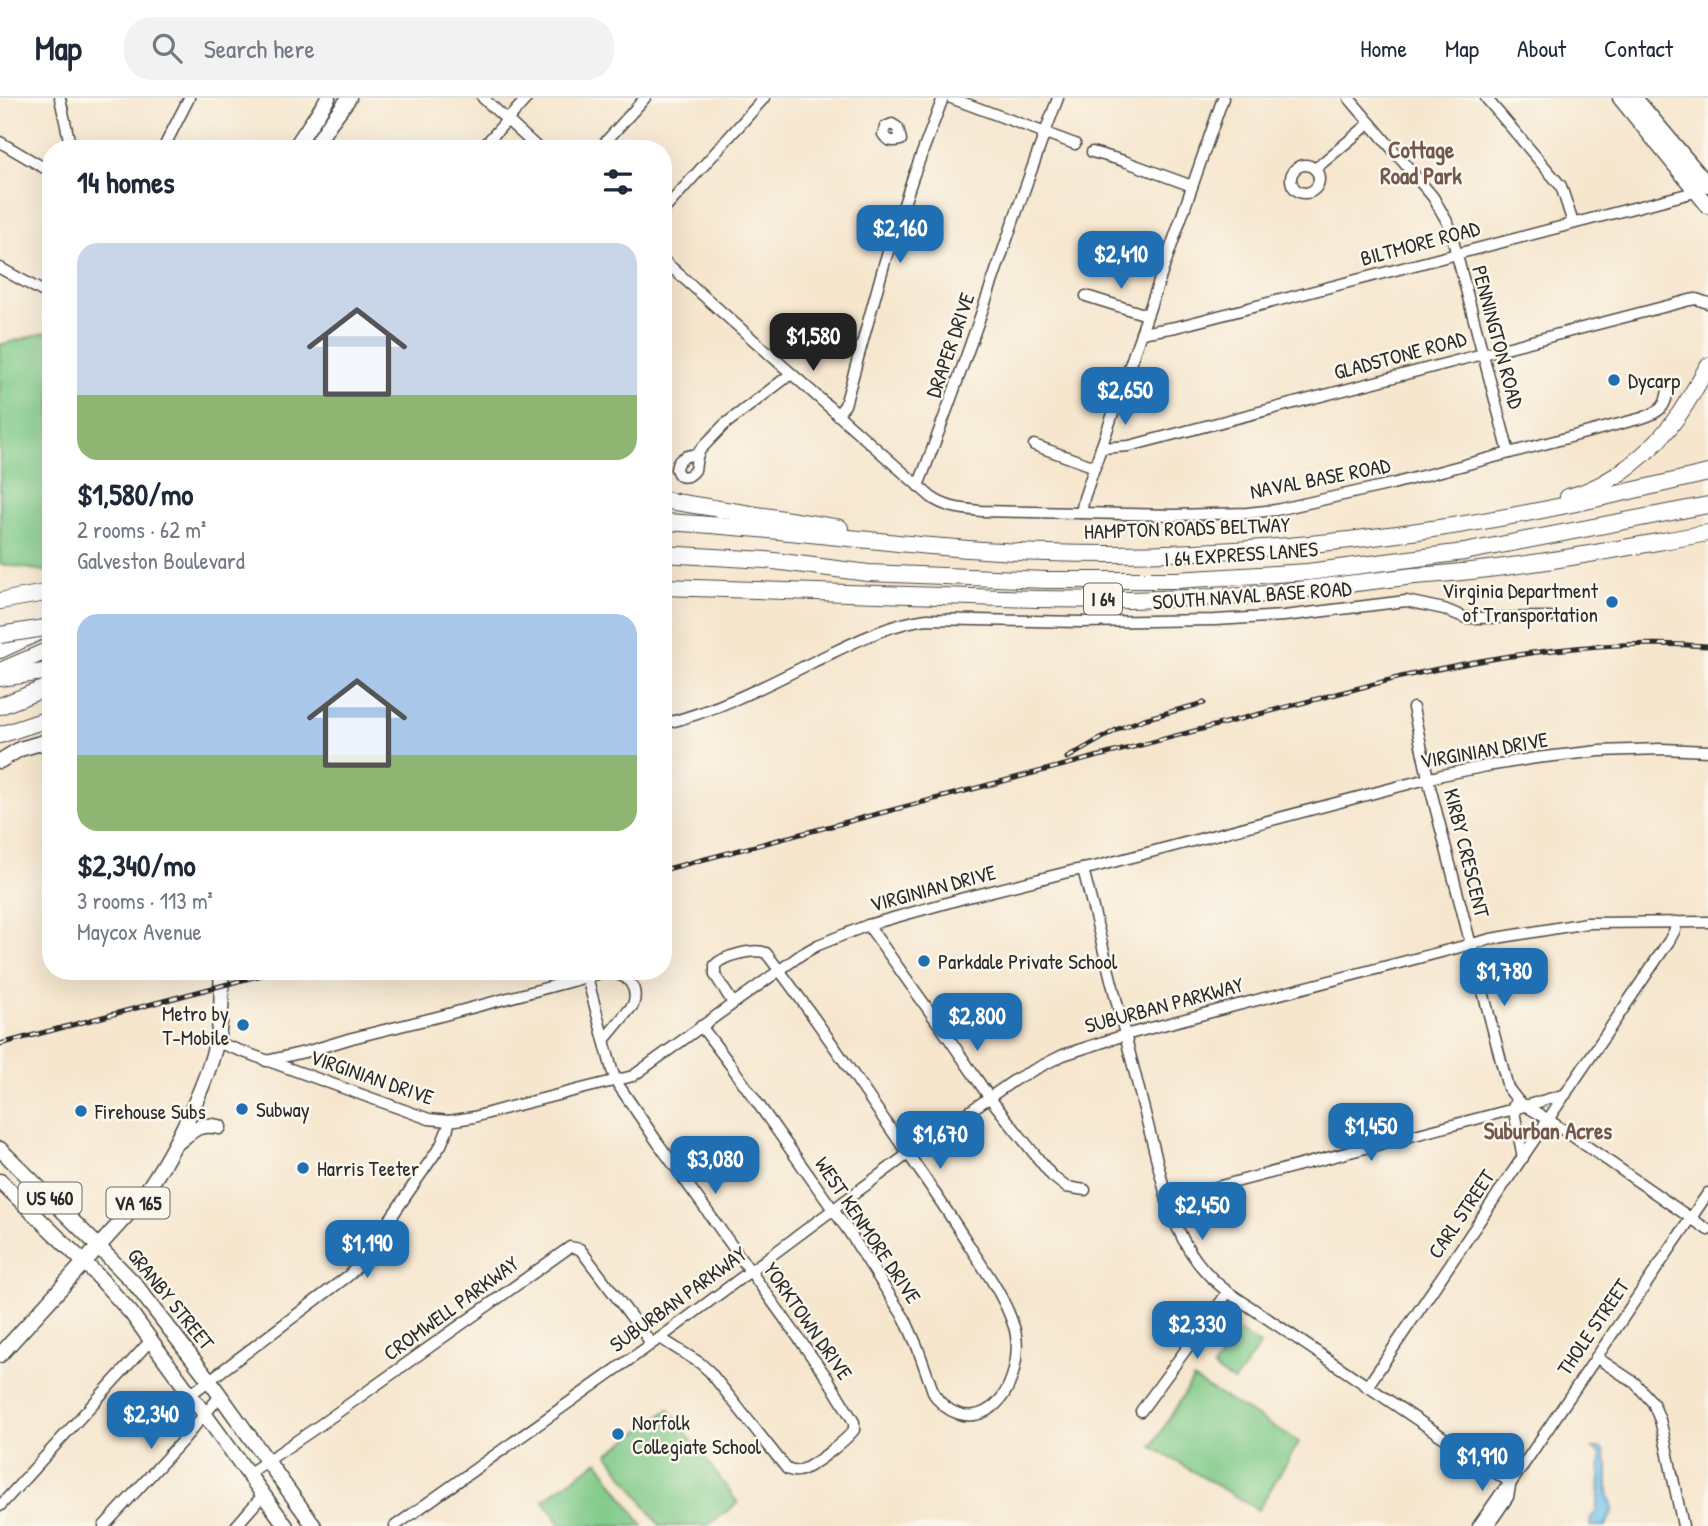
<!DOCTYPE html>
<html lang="en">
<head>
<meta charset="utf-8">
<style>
	body { margin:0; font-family:"Patrick Hand",sans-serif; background:#f2f2f3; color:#1f2937; height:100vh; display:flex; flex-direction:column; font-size:26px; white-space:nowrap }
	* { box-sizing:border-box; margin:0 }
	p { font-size:23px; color:#747a83 }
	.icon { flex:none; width:38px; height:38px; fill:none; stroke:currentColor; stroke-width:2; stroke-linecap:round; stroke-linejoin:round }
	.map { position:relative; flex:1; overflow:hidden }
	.details { position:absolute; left:42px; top:42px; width:630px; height:840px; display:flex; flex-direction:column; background:#fff; border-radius:28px; box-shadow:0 7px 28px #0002 }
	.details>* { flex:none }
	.price { position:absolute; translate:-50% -60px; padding:0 16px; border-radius:14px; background:#1f6fb2; color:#fff; font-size:23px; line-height:46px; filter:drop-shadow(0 2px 4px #0008) }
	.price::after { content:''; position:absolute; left:50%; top:42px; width:21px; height:16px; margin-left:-10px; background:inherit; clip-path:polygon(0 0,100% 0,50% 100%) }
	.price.current { background:#222; color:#fff }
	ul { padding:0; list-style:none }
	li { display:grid; align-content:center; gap:14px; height:371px; padding:0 35px }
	li span { display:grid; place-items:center; height:217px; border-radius:21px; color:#555 }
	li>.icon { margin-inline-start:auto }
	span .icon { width:126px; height:126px; fill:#fffc; stroke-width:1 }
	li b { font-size:30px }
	h2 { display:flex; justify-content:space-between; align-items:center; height:84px; padding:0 35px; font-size:30px }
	header { display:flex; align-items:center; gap:42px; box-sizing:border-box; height:98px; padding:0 35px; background:#fff; border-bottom:2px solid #e0e1e3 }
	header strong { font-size:33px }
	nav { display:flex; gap:38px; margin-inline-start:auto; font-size:24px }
	.search { width:490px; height:63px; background:#f2f2f3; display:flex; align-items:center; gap:18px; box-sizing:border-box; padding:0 24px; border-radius:28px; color:#747a83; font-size:26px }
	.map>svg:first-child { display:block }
</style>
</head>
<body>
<header>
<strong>Map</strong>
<div class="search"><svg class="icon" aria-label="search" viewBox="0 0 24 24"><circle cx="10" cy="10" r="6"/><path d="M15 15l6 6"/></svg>Search here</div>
<nav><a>Home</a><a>Map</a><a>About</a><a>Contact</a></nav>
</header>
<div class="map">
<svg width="1708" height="1428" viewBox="0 0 1708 1428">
	<rect width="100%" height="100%" fill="#fbf7ec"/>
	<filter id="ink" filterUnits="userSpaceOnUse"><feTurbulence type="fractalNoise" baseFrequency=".0143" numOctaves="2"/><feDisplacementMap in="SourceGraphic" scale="14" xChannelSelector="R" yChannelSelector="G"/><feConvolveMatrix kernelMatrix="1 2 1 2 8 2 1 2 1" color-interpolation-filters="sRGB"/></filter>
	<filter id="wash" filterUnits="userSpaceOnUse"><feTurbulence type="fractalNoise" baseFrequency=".00686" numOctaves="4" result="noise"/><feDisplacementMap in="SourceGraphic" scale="28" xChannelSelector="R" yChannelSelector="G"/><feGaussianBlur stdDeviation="1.57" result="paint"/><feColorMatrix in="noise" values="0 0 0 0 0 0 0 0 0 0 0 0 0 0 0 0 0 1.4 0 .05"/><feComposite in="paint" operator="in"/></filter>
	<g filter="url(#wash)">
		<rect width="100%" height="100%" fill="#f6e6ce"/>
		<g fill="#7ec987" stroke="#547a59" stroke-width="2">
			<polygon points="51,233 51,472 49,474 0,466 0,247"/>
			<polygon points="1239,1233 1260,1247 1234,1284 1213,1270"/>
			<polygon points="1193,1281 1299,1344 1258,1412 1152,1349"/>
			<polygon points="669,1311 738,1405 707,1428 660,1428 608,1356"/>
			<polygon points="598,1363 643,1428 562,1428 543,1402"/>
		</g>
		<polygon fill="#71c1ec" stroke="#4e768c" stroke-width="2" points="1600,1350 1604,1353 1608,1368 1608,1395 1613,1411 1606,1428 1590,1428 1591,1419 1596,1415 1599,1398 1601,1357 1593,1351"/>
	</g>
	<g filter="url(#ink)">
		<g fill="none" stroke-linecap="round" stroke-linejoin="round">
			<g stroke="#494743" stroke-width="13">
				<g id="minor">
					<polyline points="60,0 71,51"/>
					<polyline points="483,0 539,51"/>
					<polyline points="951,0 1075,46"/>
					<polyline points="1349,0 1433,99 1449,127 1509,355"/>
					<polyline points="1486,0 1561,88 1573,125"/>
					<path d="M892 26 898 30 901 42C893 44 888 44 883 36L885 29Z"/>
					<polyline points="0,44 51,74"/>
					<polyline points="163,51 189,0"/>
					<polyline points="481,51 527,0"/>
					<polyline points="599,51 645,0"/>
					<polyline points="1092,54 1124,63 1192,88"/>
					<circle cx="1305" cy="81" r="14"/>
					<polyline points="1315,71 1370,25"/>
					<polyline points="663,113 764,0"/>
					<path d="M663 162 931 399C946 410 962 411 981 413L1174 417 1247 415 1276 412 1392 386 1642 320C1660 314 1667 309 1668 289"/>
					<polyline points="0,170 51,198"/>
					<polyline points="1086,198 1147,217"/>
					<polyline points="1141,235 1176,229 1691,95 1700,91"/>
					<polyline points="837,317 845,307 885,163 913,79 943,0"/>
					<polyline points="1034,347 1095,369"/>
					<polyline points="1101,350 1129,348 1690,202 1696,201 1708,205"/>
					<path d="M692 357 697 359 695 372C689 380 679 382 676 371 677 362 684 358 692 357Z"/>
					<polyline points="697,359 700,352 724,327 791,276"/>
					<path d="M918 388C969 260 1009 128 1058 0"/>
					<polyline points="1081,415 1084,400 1101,350 1223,0"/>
					<polyline points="1413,610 1430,689 1508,990 1519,1004 1549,1022 1708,1132"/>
					<path d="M663 626C717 613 767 587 817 562 853 545 888 526 927 521L1081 524 1215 522 1284 518 1406 503 1444 511 1466 520 1550 519"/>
					<path d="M1083 771 1167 1102C1179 1140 1196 1170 1228 1194L1511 1385"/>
					<polyline points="868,827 950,942 989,999 1052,1078 1066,1089 1085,1092"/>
					<path d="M587 879 612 972 617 985 658 1045 828 1281 854 1324V1332C845 1343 812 1370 798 1373 793 1374 792 1373 787 1371L710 1274 700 1265 660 1240"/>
					<path d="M701 928 732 969 849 1134 905 1221 917 1248 934 1296C946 1315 968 1324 988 1312 1013 1298 1023 1251 1013 1226 1004 1199 987 1175 972 1152 950 1117 927 1083 904 1050 858 985 815 917 766 855 754 850 723 858 715 867V877L733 905"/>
					<polyline points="216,944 429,1021 449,1023 474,1019 510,1009 633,978 802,856 818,847 868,827 964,800 1072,773 1094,769 1442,677 1487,668 1536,660 1599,653 1662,651 1708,653"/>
					<path d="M266 963 309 953 352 940 437 919 587 879C594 877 602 874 610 875 628 876 639 890 633 907L604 942"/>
					<polyline points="1513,1008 1523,1060"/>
					<polyline points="1167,1102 1514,1011 1566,996"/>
					<polyline points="1596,1259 1635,1285 1653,1305 1660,1322 1664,1338 1683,1428"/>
					<polyline points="1367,1289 1669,843 1675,832 1676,824"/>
					<polyline points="191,1296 348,1178 357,1169 441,1047 448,1030 449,1023"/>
					<polyline points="1141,1313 1228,1194"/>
					<polyline points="248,1376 320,1327 570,1149 580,1151 651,1245"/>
					<polyline points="0,1408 151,1242"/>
					<polyline points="104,1428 183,1342 220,1298"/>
					<polyline points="236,1428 263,1397"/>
					<polyline points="395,1428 660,1240 908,1056 1016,981 1063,957 1125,937 1234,908 1491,841 1587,825 1708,824"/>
					<polyline points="1478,1428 1501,1395 1511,1385 1708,1095"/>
					<polyline points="1488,1428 1508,1399 1510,1388"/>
				</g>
			</g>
			<g stroke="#494743" stroke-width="17">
				<g id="major">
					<polyline points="1620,0 1708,108"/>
					<polyline points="1635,0 1708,87"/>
					<polyline points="294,51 328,0"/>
					<polyline points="313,51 330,25 349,0"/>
					<polyline points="0,663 20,651 51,642"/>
					<path d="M177 1045C192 1033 198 1024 219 1029"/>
					<polyline points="0,1051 89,1139 135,1186 209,1282 314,1428"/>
					<polyline points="0,1083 96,1176 131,1215 286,1428"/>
					<path d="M0 1257 129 1115C165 1074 209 987 219 932 222 913 222 893 221 873"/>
				</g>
			</g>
			<g stroke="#494743" stroke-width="18">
				<g id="highway">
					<path d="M1568 399C1612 388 1655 352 1680 315 1690 300 1699 284 1708 268"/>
					<polyline points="663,402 840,430"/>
					<path d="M663 424C792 430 919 452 1048 455 1179 459 1309 450 1439 430 1529 417 1619 396 1708 375"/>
					<polyline points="663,456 766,462 868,475 1046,482 1176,482 1308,474 1464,454 1708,407"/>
					<path d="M663 489 1037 501 1130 502 1248 498 1414 478C1513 472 1611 452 1708 435"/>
					<polyline points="0,503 51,494"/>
					<polyline points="0,552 39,534"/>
					<polyline points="0,573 51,551"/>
					<polyline points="0,580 51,573"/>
					<polyline points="0,608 51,588"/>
					<polyline points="0,637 51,620"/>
				</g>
			</g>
			<use href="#minor" stroke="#fff" stroke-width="10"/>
			<use href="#major" stroke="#fff" stroke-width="14"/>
			<use href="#highway" stroke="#fff" stroke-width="16"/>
			<g stroke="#2b2b2b" stroke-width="5">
				<g id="rail">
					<polyline points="1067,660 1118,631 1144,621 1204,605"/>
					<path d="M663 772 1401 579C1502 556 1604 541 1708 548"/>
					<polyline points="0,946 277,873"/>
				</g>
			</g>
			<use href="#rail" stroke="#fbf7ec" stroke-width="2.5" stroke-dasharray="8" stroke-linecap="butt"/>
			<g stroke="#494743" stroke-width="18" stroke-linecap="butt">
				<polyline id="highway-bridge" points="0,537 51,529"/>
			</g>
			<use href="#highway-bridge" stroke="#fff" stroke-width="16"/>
		</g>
	</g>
	<g fill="#1f6fb2" stroke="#fbf7ec" stroke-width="2.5">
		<circle cx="1614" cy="282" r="7"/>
		<circle cx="1612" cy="504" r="7"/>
		<circle cx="924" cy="863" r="7"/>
		<circle cx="243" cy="927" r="7"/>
		<circle cx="242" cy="1011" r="7"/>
		<circle cx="81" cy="1013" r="7"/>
		<circle cx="303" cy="1070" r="7"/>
		<circle cx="618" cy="1336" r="7"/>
	</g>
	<g text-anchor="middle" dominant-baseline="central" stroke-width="5" stroke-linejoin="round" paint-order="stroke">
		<g fill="#fbf7ec" stroke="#696865" stroke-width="2">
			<rect x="1084" y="485.5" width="38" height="31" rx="5"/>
			<rect x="18.5" y="1084.5" width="63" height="31" rx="5"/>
			<rect x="106.5" y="1089.5" width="63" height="31" rx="5"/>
		</g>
		<g font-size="19" font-weight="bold" fill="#2b2b2b">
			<text x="1103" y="501">I 64</text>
			<text x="50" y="1100">US 460</text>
			<text x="138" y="1105">VA 165</text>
		</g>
		<g font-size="21" fill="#2b2b2b" stroke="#fbf7ec">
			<text transform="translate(1420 145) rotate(-15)">BILTMORE ROAD</text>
			<text transform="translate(1498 239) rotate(75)">PENNINGTON ROAD</text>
			<text transform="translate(950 247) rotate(-71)">DRAPER DRIVE</text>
			<text transform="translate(1400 257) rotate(-15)">GLADSTONE ROAD</text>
			<text transform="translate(1320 380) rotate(-11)">NAVAL BASE ROAD</text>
			<text transform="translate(1187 430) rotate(-2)">HAMPTON ROADS BELTWAY</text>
			<text transform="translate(1241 456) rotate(-4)">I 64 EXPRESS LANES</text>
			<text transform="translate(1252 497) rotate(-4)">SOUTH NAVAL BASE ROAD</text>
			<text transform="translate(1484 652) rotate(-10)">VIRGINIAN DRIVE</text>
			<text transform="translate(1467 755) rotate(76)">KIRBY CRESCENT</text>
			<text transform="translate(933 790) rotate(-15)">VIRGINIAN DRIVE</text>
			<text transform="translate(1164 907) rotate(-15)">SUBURBAN PARKWAY</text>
			<text transform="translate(372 979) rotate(19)">VIRGINIAN DRIVE</text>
			<text transform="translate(1461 1116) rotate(-56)">CARL STREET</text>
			<text transform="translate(868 1132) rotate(56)">WEST KENMORE DRIVE</text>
			<text transform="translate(171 1201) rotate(51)">GRANBY STREET</text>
			<text transform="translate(678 1201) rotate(-36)">SUBURBAN PARKWAY</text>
			<text transform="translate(451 1210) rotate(-36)">CROMWELL PARKWAY</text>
			<text transform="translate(808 1223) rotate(55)">YORKTOWN DRIVE</text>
			<text transform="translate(1593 1229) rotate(-56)">THOLE STREET</text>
		</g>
		<g font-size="21" fill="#2b2b2b" stroke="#fbf7ec" text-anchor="start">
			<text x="1628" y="282">Dycarp</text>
			<text x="1598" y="492" text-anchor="end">Virginia Department<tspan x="1598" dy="24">of Transportation</tspan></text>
			<text x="938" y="863">Parkdale Private School</text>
			<text x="229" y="915" text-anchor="end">Metro by<tspan x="229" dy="24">T-Mobile</tspan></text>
			<text x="256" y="1011">Subway</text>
			<text x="95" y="1013">Firehouse Subs</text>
			<text x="317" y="1070">Harris Teeter</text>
			<text x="632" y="1324">Norfolk<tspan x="632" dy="24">Collegiate School</tspan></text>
		</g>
		<g font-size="23" font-weight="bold" fill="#73574f" stroke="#fbf7ec">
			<text x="1421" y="51">Cottage<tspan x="1421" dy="26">Road Park</tspan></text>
			<text x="1548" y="1032">Suburban Acres</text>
		</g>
	</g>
</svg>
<b class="price" style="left:900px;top:167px">$2,160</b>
<b class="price" style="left:1121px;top:193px">$2,410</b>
<b class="price current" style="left:813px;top:275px">$1,580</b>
<b class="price" style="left:1125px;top:329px">$2,650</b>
<b class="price" style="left:1504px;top:910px">$1,780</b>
<b class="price" style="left:977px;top:955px">$2,800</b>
<b class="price" style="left:1371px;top:1065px">$1,450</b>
<b class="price" style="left:940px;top:1073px">$1,670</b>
<b class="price" style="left:715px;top:1098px">$3,080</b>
<b class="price" style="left:1202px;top:1144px">$2,450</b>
<b class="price" style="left:367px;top:1182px">$1,190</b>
<b class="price" style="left:1197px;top:1263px">$2,330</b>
<b class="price" style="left:151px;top:1353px">$2,340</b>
<b class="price" style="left:1482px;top:1395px">$1,910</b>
<section class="details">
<h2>14 homes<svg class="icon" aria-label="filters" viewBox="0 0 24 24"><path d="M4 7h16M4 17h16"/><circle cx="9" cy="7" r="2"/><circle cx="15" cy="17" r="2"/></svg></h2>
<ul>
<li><span style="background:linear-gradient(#c9d6e8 70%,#8fb573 0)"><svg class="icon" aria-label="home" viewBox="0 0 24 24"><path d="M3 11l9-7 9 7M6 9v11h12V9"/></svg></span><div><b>$1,580/mo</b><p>2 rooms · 62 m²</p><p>Galveston Boulevard</p></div></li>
<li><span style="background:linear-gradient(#a9c7e8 65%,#8fb573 0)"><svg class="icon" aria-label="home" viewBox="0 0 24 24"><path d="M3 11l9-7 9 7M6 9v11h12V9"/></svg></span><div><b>$2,340/mo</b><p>3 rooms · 113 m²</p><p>Maycox Avenue</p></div></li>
</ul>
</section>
</div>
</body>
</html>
